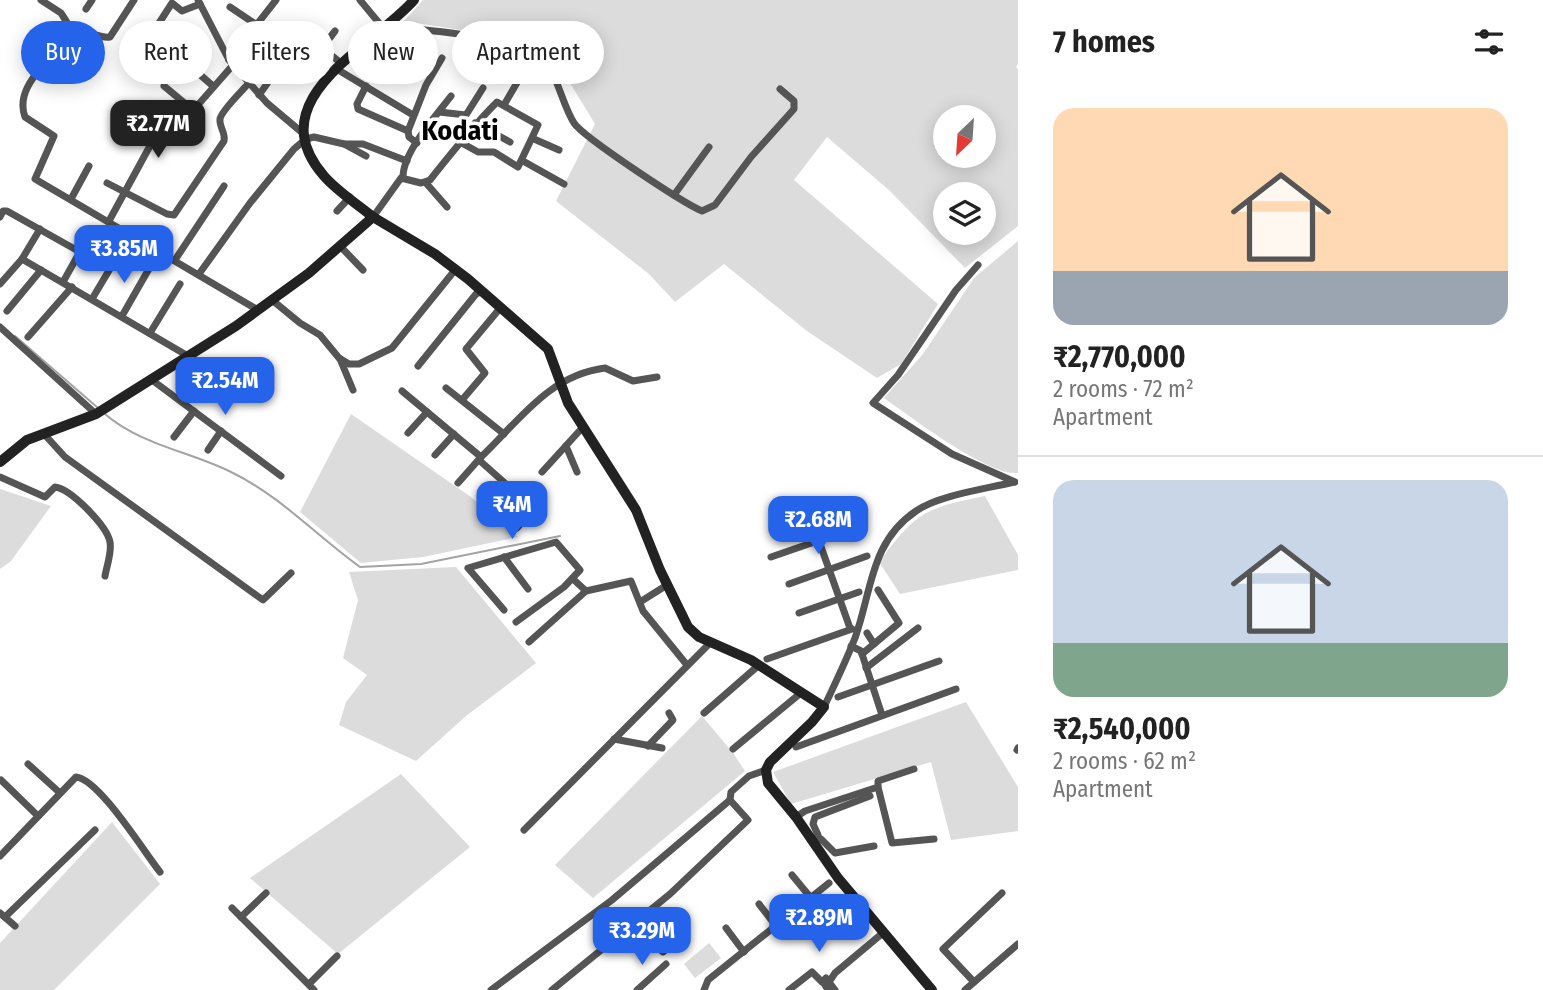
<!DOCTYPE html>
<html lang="en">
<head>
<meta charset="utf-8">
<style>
	body { margin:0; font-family:"Fira Sans Condensed",sans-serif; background:#f6f6f6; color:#222; height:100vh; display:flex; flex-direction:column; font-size:26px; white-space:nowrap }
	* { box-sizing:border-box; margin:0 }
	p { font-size:23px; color:#767676 }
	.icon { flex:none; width:38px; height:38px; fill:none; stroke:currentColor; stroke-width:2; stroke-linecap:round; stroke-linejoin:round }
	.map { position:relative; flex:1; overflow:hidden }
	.side { display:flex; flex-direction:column; background:#fff; width:525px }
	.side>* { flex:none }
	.hud { position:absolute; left:21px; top:21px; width:665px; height:63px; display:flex; gap:14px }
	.needle { width:46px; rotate:205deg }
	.fabs { position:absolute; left:933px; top:105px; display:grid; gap:14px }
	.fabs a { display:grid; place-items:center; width:63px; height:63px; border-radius:50%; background:#fff; box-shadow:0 4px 18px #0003; font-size:35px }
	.price { position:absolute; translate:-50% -60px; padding:0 16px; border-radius:14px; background:#2563eb; color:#fff; font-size:23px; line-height:46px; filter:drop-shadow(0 2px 4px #0008) }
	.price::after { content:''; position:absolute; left:50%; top:42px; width:21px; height:16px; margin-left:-10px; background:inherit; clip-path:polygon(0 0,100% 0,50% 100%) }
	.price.current { background:#222; color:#fff }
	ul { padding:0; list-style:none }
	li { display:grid; align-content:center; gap:14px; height:371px; padding:0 35px }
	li+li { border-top:2px solid #e0e0e0 }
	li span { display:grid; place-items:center; height:217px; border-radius:21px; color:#555 }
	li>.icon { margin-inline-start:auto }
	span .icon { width:126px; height:126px; fill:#fffc; stroke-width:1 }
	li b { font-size:30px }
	h2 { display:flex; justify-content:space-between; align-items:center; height:84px; padding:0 35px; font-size:30px }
	.tag { padding:0 24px; border-radius:32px; background:#fff; box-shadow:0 4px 18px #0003; font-size:24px; line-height:63px }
	.tag.current { background:#2563eb; color:#fff }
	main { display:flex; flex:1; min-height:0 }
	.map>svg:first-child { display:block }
</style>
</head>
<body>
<main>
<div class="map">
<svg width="1018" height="990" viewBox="0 0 1018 990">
	<rect width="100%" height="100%" fill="#fff"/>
	<g fill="#dcdcdc" fill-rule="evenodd">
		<path d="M423 0H1018V64L1016 67 1018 69V226L965 268 890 191 827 137 794 180 938 304 901 364 877 378 807 331 724 264 675 302 649 274 556 201 595 124 553 55 517 39 404 21ZM945 117H984V156H945ZM945 194H984V233H945Z"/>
		<path d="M1018 241V473C988 476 911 417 884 398L923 354 974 278Z"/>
		<polygon points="351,414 471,497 518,537 423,557 361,563 300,512"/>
		<polygon points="0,489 51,506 11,561 0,569"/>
		<path d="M985 496 1018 555V570L900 594 879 562C916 512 925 508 985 496Z"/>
		<polygon points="456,567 536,663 466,716 416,761 339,725 346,702 367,675 343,658 358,600 349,572"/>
		<polygon points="966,702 1018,787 1018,831 951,840 931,762 791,804 773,772"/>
		<polygon points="702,716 733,753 745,771 593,898 555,865"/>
		<polygon points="401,774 470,847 338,954 250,878"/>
		<polygon points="112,822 160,884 54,990 0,990 0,943"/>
		<polygon points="709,943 721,958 695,978 684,964"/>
	</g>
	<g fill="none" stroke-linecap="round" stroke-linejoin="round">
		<g stroke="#a3a3a3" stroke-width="2">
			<polyline points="15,336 98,408"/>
			<path d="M105 414C139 444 191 452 231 472 279 495 317 536 360 567L421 564 560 536"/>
		</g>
		<g stroke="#555" stroke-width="7">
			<path d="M41 0 61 13 68 24C62 55 12 82 25 117L54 136 35 179 258 310"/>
			<polyline points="198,0 229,60 267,103 305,135"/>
			<polyline points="360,0 384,29"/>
			<polyline points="230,7 257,25"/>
			<polyline points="86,9 92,0"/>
			<path d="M68 26C83 27 96 39 110 37L134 0"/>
			<path d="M388 26C421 30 515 36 540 56 556 68 562 105 574 123 583 137 683 203 702 211L715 205 751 157 794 109V101L780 89"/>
			<polyline points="335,31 322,48 341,63"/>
			<polyline points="182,59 213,86"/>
			<polyline points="229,60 276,0"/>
			<polyline points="463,67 480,38"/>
			<polyline points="335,68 413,115"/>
			<polyline points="159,73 140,61 139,54 172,3 182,11 200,4"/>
			<polyline points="164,86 188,106 197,106 233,65"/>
			<polyline points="366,86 357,104 358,109 408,131"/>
			<polyline points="259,95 298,40"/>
			<polyline points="504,105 525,69"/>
			<polyline points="439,112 466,115 483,88"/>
			<polyline points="475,123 510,142"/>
			<polyline points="161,126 182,137"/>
			<polyline points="534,139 559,150"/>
			<polyline points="417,143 409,137 408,131 426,85 442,58"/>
			<polyline points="344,144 366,156"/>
			<polyline points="523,161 564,184"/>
			<path d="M403 178C402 153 436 116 451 96"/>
			<path d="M107 183 167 214 174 215 224 141C226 133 219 127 220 119 221 111 242 91 248 84"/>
			<polyline points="426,183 447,207"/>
			<polyline points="674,195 709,147"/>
			<polyline points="71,199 89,166"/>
			<polyline points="337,211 350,197"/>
			<polyline points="0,217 3,211 7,211 80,252"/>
			<path d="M373 217 401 178 421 183 430 180C452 152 473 126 497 102L538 125 518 167 494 152H478L460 142"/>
			<polyline points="109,221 163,122 161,118 148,110"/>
			<polyline points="340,246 363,270"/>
			<polyline points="22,259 40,229"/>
			<polyline points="175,260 224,186"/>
			<polyline points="978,265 956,290 898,375 873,403 952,454 1015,482"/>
			<polyline points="199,274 250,203 294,149 306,139 314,137 344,144 363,144 407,161"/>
			<polyline points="63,282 91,232"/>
			<polyline points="0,284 22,259 188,356"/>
			<polyline points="92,299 126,242"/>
			<polyline points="272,300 300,323 320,335 339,358 349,364 359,364 392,348 455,270"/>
			<polyline points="7,311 41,270"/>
			<polyline points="122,316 150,267"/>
			<polyline points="0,327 96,414"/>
			<polyline points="150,333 180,284"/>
			<polyline points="28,337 72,287"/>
			<polyline points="340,359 353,390"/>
			<polyline points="418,366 476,294 483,291"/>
			<polyline points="152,380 281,476"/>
			<polyline points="446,388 504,434"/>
			<path d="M402 391 481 457C519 421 549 375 605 368L633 381 657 377"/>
			<polyline points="462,400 485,373 466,349 501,307"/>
			<polyline points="408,433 427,412"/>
			<polyline points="44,434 65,457 263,600 291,573"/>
			<polyline points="174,437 194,411"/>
			<polyline points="566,446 577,472"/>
			<polyline points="208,450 221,431"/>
			<polyline points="435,455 454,434"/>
			<polyline points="479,460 534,509 517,528"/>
			<polyline points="542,472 583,427"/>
			<path d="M0 477 45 497 55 487C71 489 107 526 110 542 112 552 107 565 105 576"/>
			<polyline points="458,483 481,457"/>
			<polyline points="815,530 850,628"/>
			<polyline points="504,557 528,589"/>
			<polyline points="771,557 855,528"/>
			<polyline points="573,579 586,591 631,581 643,611 687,665"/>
			<polyline points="789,584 867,556"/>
			<polyline points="640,602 667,585"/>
			<polyline points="504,610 468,568 556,542 580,570 564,587 516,622"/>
			<polyline points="799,613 859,592"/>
			<polyline points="867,633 874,644"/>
			<polyline points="529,642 586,591"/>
			<polyline points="851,646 861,651 882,715"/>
			<polyline points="862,654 899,623 878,590"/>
			<polyline points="767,659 852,629"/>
			<polyline points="866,668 918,628"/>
			<polyline points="838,697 939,661"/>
			<path d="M824 707C835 684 846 661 855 638 872 591 870 542 916 511 939 495 986 489 1014 482"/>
			<polyline points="704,713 759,665"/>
			<polyline points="614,739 662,748"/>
			<polyline points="648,746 673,720 669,713"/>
			<polyline points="796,747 956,689"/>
			<polyline points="733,749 802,692"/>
			<polyline points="1017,750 1018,748"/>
			<polyline points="28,764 60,793"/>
			<polyline points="1,780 38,816"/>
			<polyline points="878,787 892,843 934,839"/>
			<polyline points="796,817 805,811 878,787 878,781 914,769"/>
			<polyline points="524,830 710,643"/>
			<polyline points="811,839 818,835 813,824 815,817 870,796"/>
			<polyline points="814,843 821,839 835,853 874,846"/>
			<path d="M0 856 76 777C99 779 144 852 160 872"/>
			<polyline points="792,875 811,898"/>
			<polyline points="759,904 776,926"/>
			<polyline points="232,908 314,990"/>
			<polyline points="0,913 15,926"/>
			<polyline points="5,917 95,830"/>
			<polyline points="241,917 266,893"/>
			<polyline points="828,920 854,897"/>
			<polyline points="632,927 663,952 684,935"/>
			<polyline points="726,928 744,952"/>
			<polyline points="974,982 943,949 1002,893"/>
			<polyline points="309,984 337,956"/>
			<polyline points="491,990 612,900 730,800"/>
			<polyline points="552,990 670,894 748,820 730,800 731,792 749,776 766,770"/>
			<polyline points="637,990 666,964"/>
			<polyline points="704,990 708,980 829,883"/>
			<polyline points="789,990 812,972 822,982 826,978"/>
			<polyline points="828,990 825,985 829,982"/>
			<polyline points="835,990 829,982 835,973 884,932"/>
			<polyline points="965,990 1018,944"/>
		</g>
		<g stroke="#222" stroke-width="10">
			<polyline points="373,217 435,254 468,279 548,349 568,403 636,510 660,570 688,627 699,637 751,660 824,707 812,722 770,762 766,770 768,783 796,817 838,878 932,990"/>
			<path d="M0 462 27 440 96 414 236 326 309 273 373 217C357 204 337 191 324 176 257 99 373 47 414 0"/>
		</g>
	</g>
	<g text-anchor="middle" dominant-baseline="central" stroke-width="7" stroke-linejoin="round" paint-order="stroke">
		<g font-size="28" font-weight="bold" fill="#000" stroke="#fff">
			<text x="460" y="130">Kodati</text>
		</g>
	</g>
</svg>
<div class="fabs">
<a><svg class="needle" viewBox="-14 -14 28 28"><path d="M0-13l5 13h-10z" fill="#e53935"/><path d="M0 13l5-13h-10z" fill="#767676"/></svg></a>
<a><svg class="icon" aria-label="layers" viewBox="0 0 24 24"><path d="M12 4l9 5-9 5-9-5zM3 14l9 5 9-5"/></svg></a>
</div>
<b class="price current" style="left:158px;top:160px">₹2.77M</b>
<b class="price" style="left:124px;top:285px">₹3.85M</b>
<b class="price" style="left:225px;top:417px">₹2.54M</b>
<b class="price" style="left:512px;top:541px">₹4M</b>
<b class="price" style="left:818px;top:556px">₹2.68M</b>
<b class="price" style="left:819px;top:954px">₹2.89M</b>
<b class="price" style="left:642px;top:967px">₹3.29M</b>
<div class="hud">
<a class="tag current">Buy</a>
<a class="tag">Rent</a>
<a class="tag">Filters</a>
<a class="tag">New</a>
<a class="tag">Apartment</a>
</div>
</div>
<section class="side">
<h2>7 homes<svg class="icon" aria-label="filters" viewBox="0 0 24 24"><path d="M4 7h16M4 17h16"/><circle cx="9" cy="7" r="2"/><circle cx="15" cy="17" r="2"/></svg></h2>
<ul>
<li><span style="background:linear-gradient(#ffd9b3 75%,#9aa5b1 0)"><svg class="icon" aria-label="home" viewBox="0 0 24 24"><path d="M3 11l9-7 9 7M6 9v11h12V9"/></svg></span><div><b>₹2,770,000</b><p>2 rooms · 72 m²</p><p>Apartment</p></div></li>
<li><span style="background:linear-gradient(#c9d6e8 75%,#7fa58c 0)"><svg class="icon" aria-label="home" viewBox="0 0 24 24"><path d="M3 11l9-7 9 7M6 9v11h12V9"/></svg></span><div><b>₹2,540,000</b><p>2 rooms · 62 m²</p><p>Apartment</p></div></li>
</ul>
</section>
</main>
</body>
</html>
